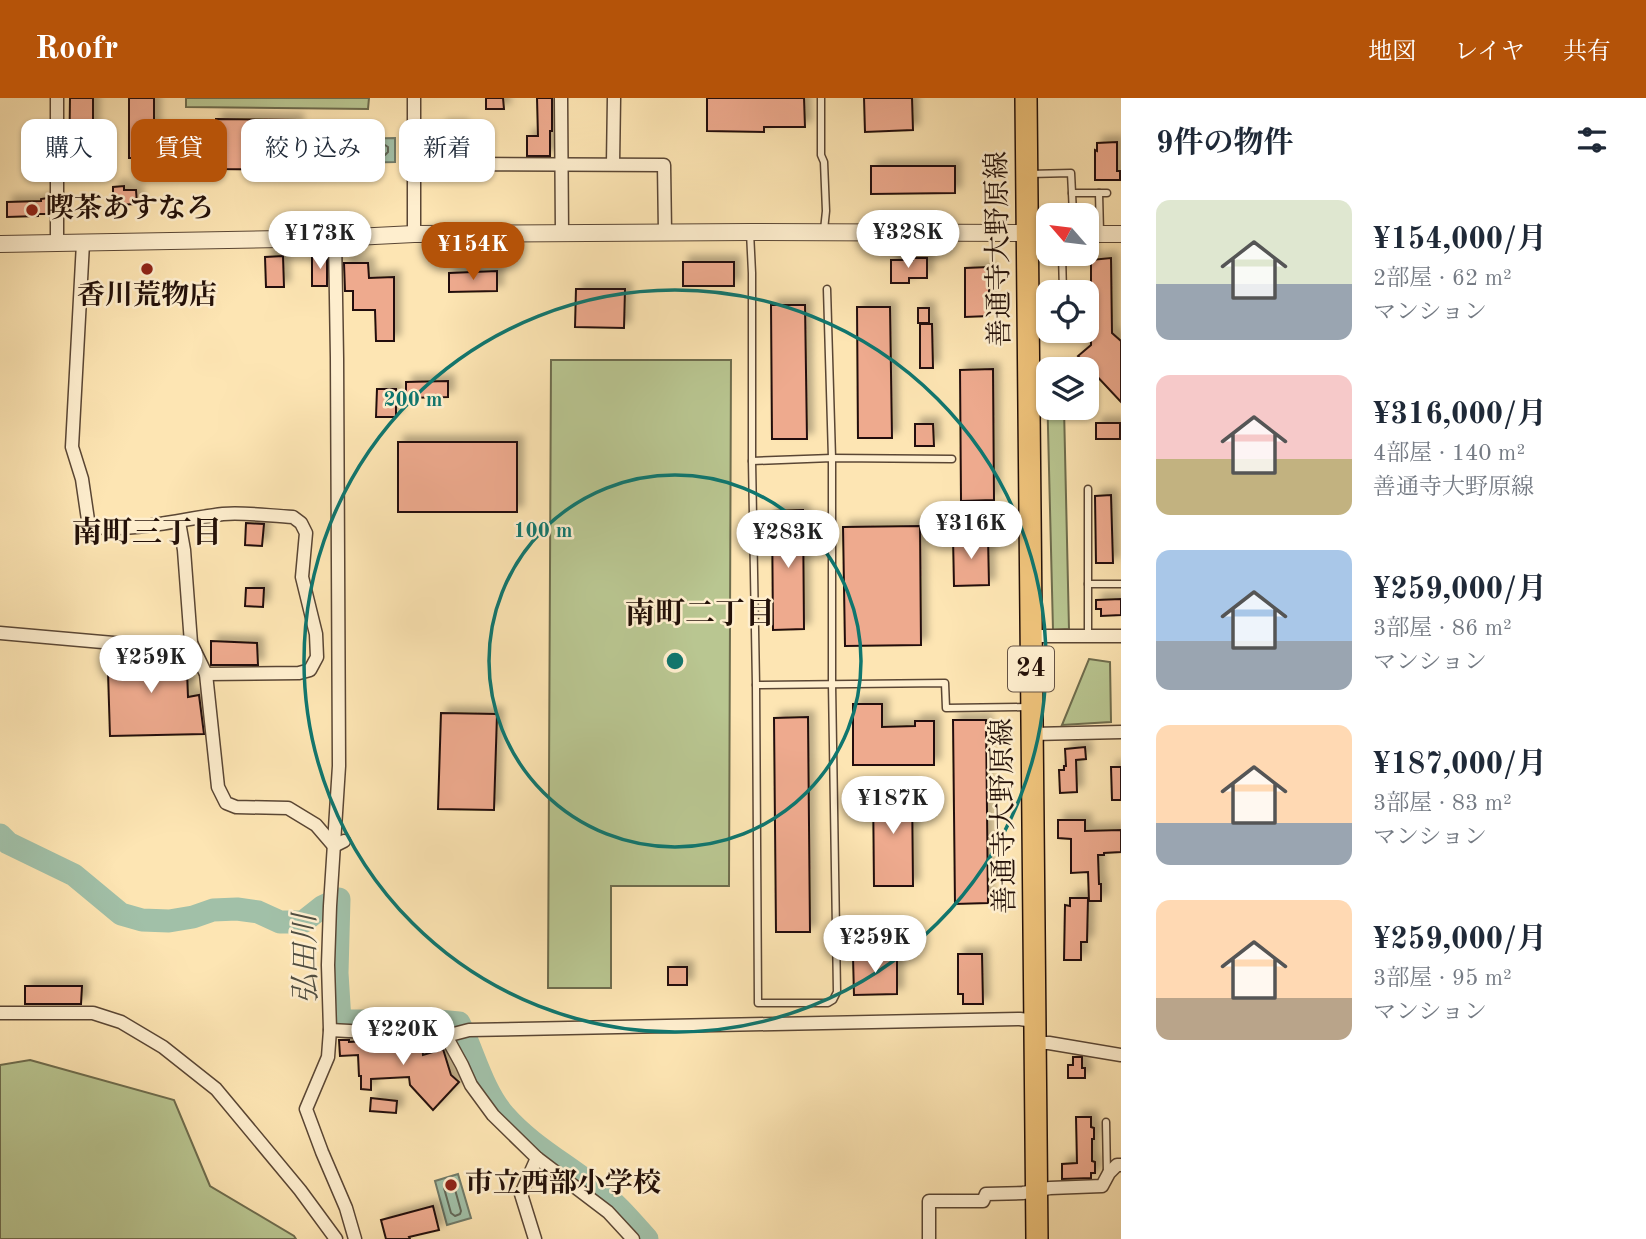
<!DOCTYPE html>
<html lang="ja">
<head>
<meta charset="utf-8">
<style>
	body { margin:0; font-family:"Old Standard TT","Noto Serif JP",serif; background:#f6f6f7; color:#1f2937; height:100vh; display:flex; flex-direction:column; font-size:26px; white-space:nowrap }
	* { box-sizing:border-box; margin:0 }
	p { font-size:23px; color:#747a83 }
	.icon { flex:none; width:38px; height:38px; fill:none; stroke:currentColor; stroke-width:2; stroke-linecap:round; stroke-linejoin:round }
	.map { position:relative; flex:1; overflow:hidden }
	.side { display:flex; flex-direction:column; background:#fff; width:525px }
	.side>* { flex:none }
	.top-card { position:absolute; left:21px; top:21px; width:665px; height:63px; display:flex; gap:14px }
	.needle { width:46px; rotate:298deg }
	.tools { position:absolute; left:1036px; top:105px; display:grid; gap:14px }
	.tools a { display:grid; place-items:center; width:63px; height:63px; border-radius:14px; background:#fff; box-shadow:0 2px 5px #0004; font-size:35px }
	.price { position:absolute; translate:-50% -60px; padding:0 16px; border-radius:24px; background:#fff; color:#222; font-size:23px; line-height:46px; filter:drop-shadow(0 2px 4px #0008) }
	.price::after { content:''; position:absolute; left:50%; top:42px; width:21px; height:16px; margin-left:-10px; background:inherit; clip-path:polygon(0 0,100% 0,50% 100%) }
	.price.selected { background:#b45309; color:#fff }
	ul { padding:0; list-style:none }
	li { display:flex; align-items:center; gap:21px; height:175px; padding:0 35px }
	li span { display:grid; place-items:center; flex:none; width:196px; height:140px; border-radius:14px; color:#555 }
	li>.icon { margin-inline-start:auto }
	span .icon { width:84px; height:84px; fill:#fffc; stroke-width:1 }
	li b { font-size:30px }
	h2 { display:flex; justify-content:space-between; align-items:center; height:84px; padding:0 35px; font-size:30px }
	.pill { padding:0 24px; border-radius:14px; background:#fff; box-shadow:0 2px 5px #0004; font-size:24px; line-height:63px }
	.pill.selected { background:#b45309; color:#fff }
	header { display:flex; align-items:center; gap:42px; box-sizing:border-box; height:98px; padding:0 35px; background:#b45309; color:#fff }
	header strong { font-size:33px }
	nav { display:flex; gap:38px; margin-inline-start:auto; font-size:24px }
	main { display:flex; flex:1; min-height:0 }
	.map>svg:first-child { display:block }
</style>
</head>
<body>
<header>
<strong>Roofr</strong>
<nav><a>地図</a><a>レイヤ</a><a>共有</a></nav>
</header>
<main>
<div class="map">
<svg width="1121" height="1141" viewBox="0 0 1121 1141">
	<defs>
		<filter id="shadow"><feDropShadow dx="6" dy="-6" stdDeviation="3.5" flood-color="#0004"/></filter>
	</defs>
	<rect width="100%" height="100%" fill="#fde5b3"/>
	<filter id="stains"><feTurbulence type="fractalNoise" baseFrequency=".00286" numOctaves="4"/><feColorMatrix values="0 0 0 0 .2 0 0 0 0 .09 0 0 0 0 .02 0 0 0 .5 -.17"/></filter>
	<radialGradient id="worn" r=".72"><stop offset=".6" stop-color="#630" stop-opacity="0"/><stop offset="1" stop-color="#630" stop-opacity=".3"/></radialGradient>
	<g fill="#b9c691" stroke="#6e6c4d" stroke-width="2">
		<polygon points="186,0 369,0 368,11 186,9"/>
		<polygon points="551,262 731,262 729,788 611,788 611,890 548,890"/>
		<polygon points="1047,290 1048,310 1064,310 1069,531 1053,532"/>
		<polygon points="1089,561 1110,564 1111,624 1062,627"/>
		<polygon points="30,962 174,1002 210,1088 294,1138 296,1141 0,1141 0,967"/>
	</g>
	<g fill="#a1c0a8" stroke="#6f7a68" stroke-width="2">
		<polygon points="319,37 337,37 338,69 320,69"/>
		<polygon points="395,40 395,64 350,65 349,41"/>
		<polygon points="458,1076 471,1120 447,1127 435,1083"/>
	</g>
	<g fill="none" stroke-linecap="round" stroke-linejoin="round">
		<g stroke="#626858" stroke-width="2">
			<polygon points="360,47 385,47 388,49 388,54 385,57 359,57 357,55 357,51"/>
			<polygon points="451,1086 454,1088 461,1113 460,1116 455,1118 451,1115 444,1090 446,1087"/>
		</g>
		<path stroke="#a1c0a8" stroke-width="23" d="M0 737 8 745 74 777 121 816 142 822 169 823 193 819 213 812 237 811 258 814 280 824H303L322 809 339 801 337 875 340 923H438L459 925C474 955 482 991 504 1017 531 1048 566 1066 597 1091 616 1105 631 1123 647 1141"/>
	</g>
	<g fill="#eeaa8e" stroke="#241109" stroke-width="2" filter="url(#shadow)">
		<polygon points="70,0 93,0 93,76 69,76"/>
		<rect x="129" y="0" width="25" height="60"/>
		<polygon points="486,0 503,0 504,11 486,11"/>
		<polygon points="537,0 552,0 552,33 550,33 550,58 527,58 527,38 538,38"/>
		<polygon points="707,0 804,0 805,29 764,29 764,34 707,33"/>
		<polygon points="864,0 912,0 913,32 865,34"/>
		<polygon points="216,21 297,22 296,72 215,71"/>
		<polygon points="441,28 462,28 462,48 460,48 460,58 430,61 431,51 441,51"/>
		<polygon points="1117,44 1117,73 1120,73 1120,82 1095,82 1095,52 1097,53 1097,45"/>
		<polygon points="871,68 955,68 955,95 871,96"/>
		<polygon points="124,88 124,92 136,92 137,106 113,107 113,89"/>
		<polygon points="48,100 48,116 38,116 38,118 7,119 7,104 41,103 41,101"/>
		<polygon points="283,158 284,189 266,189 265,159"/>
		<rect x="312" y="158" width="15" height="30"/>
		<polygon points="913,160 927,160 927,180 909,180 909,185 891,185 891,162 913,162"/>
		<polygon points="1111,160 1112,235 1121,243 1121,304 1078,258 1091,247 1091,162"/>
		<rect x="683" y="164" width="51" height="24"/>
		<polygon points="344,165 368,165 369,180 394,179 394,243 376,243 375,212 353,212 353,193 345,193"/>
		<polygon points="989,169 989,218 965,219 965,170"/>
		<polygon points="497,173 497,193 449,194 449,175"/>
		<polygon points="576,191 625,191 624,230 575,229"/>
		<polygon points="771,207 805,207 807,341 772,341"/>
		<polygon points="857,209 890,209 892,340 858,340"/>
		<rect x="918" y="210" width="11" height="15"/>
		<polygon points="920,226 932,226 933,270 920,270"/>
		<polygon points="993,271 994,402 961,403 960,272"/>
		<polygon points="448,283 448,299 406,300 406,284"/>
		<polygon points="377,291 396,291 396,319 376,319"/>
		<rect x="1096" y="325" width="24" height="16"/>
		<polygon points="915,326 933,326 934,348 915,348"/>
		<rect x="398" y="344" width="119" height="70"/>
		<polygon points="1111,397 1113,465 1096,465 1095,398"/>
		<polygon points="803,412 804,531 773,532 772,413"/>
		<polygon points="246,425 264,426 262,448 245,447"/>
		<polygon points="920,428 921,547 845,548 843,429"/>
		<polygon points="953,439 988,439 989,487 954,488"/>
		<polygon points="246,490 264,490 263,509 245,508"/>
		<polygon points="1121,501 1121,517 1101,518 1101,511 1096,511 1096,502"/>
		<polygon points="211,543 257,545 258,567 211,567"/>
		<polygon points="106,553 125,555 184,554 184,573 187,573 188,599 199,597 204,636 110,638 108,574 106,574"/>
		<polygon points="853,606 882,606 882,629 915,628 915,623 934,623 934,667 853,667"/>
		<polygon points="441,615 497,616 494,712 438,711"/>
		<polygon points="808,619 810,834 776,834 774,620"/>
		<polygon points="953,622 986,622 988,805 955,806"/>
		<polygon points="1085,649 1086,661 1076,662 1077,694 1060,695 1059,672 1064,672 1064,668 1066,668 1065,651"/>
		<polygon points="1111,669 1121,669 1121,702 1112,702"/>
		<polygon points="873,689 912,689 913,788 874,788"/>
		<polygon points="1058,722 1085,722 1085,733 1121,732 1121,754 1104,755 1104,757 1098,757 1099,786 1101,786 1101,803 1089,803 1088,774 1071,775 1071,741 1058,740"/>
		<polygon points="1070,800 1088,800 1087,844 1081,844 1081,862 1064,862 1065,807 1070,808"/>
		<polygon points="958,856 982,856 983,906 963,906 963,896 958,896"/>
		<polygon points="897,858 897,896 854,897 853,859"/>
		<rect x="668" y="869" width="19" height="18"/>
		<polygon points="25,888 82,888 81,906 25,906"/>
		<polygon points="339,942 349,942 349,944 370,943 371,945 387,944 422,946 423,957 443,951 451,977 459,984 433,1012 410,987 409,979 371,981 371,992 361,991 361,978 359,978 358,957 340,958"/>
		<polygon points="1073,959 1082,959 1082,970 1085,970 1085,980 1068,980 1068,967 1073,967"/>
		<polygon points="371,1000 397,1003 396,1015 370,1013"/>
		<polygon points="1076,1019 1091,1019 1091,1029 1094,1030 1094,1041 1092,1041 1092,1063 1095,1064 1095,1075 1091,1075 1091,1080 1062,1081 1062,1066 1077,1065"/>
		<polygon points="433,1108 439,1132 409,1139 410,1141 386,1141 381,1122"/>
	</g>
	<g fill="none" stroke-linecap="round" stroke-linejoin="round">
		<g stroke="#5a4634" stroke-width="9">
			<g id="service">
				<polyline points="821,0 821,57 824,64 826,113 824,132"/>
				<polyline points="1029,76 1071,75 1072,95 1107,95"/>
				<polyline points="1072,95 1073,117"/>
				<polyline points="1099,95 1100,135"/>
				<polyline points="750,134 752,175 752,363 756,587 758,905 828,905 833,902 837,894 832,586 832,360 827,191"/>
				<polyline points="1062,156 1063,194"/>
				<polyline points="752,363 832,360 952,361"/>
				<polyline points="1088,391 1088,538"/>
				<polyline points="1088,486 1121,486"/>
				<polyline points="756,587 945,585 946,610 1027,609"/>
				<polyline points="1106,1024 1107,1076"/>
			</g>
		</g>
		<g stroke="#5a4634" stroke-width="15">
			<g id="minor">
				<polyline points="414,0 414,136"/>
				<polyline points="561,0 562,135"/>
				<polyline points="613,66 614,0"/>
				<polyline points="414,71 470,66 664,67 665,134"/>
				<polyline points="335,140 337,260 339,668 330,808 328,867 330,932 328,959 306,1011 322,1054 346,1110 355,1141"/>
				<path d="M83 145 72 349 82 381 88 422 94 429C137 434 180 421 223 416 245 414 270 418 293 419L301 425 306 435 302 479 316 536 317 559 310 572 299 575 206 576"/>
				<polyline points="57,146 57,0"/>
				<polyline points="179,424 184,452 191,545"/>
				<polyline points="0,535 125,546 191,545 206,576 218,689 226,705 236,709 288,710 316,727 334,748 344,743"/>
				<polyline points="1031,538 1121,538"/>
				<polyline points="1033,636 1121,634"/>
				<polyline points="0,915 93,915 121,924 163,949 216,991 300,1092 336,1141"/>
				<polyline points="330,932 446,938 469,932 1020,921 1034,923"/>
				<polyline points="446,938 462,967 471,987 493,1017 537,1060 608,1114 633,1141"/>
				<polyline points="1035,945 1049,945 1121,957"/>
				<polyline points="535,1141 521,1096 537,1060"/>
				<polyline points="929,1141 929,1103 983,1103 986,1096 1023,1095 1050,1090 1102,1088 1109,1075 1117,1067 1121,1067"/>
			</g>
		</g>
		<g stroke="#5a4634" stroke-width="18">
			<g id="tertiary">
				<polyline points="1087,136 1121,136"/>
				<polyline points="0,146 335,140 414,136 750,134 1048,135"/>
			</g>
		</g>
		<g stroke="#241109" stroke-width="24">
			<polyline id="primary" points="1026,0 1037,1141"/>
		</g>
		<use href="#service" stroke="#feeece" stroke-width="6"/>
		<use href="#minor" stroke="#feeece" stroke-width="12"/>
		<use href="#tertiary" stroke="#feeece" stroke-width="16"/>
		<use href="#primary" stroke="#eec27a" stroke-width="21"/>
	</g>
	<g fill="none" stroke="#0f766e" stroke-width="3.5">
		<circle cx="675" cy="563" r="186"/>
		<circle cx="675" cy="563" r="371"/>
	</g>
	<g fill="#8f2418" stroke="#feeece" stroke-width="2.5">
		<circle cx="32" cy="112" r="7"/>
		<circle cx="147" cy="171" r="7"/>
		<circle cx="451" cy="1087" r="7"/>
	</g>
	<g text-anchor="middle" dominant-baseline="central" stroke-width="5" stroke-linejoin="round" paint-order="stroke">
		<rect fill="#feeece" stroke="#655344" stroke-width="2" x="1008" y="548.5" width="46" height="45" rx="5"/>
		<g font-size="26" font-weight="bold" fill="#241109">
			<text x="1031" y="571">24</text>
		</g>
		<g font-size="28" font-weight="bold" fill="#241109" stroke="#feeece" text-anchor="start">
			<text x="46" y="112">喫茶あすなろ</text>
			<text x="147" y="199" text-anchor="middle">香川荒物店</text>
			<text x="465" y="1087">市立西部小学校</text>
		</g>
		<g font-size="28" fill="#241109" stroke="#feeece">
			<text transform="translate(1000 151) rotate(-91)">善通寺大野原線</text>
			<text transform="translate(1005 718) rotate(-91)">善通寺大野原線</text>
		</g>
		<g font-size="30" font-weight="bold" fill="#241109" stroke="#feeece">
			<text x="147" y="436">南町三丁目</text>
			<text x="700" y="517">南町二丁目</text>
		</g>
		<g font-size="30" font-style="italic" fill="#504e41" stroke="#feeece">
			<text transform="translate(307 861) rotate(-91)">弘田川</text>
		</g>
	</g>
	<circle cx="675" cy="563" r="10" fill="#0f766e" stroke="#feeece" stroke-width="3.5"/>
	<g font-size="21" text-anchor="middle" font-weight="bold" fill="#0f766e" stroke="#feeece" stroke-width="5" stroke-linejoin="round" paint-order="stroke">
		<text x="413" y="308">200 m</text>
		<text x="543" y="439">100 m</text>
	</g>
	<rect width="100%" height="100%" filter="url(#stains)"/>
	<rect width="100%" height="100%" fill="url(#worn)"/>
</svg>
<div class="tools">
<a><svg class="needle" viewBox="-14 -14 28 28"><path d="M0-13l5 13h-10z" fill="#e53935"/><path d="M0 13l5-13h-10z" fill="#747a83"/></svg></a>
<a><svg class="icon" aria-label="locate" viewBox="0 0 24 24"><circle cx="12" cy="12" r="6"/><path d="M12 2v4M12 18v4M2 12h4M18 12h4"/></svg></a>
<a><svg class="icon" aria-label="layers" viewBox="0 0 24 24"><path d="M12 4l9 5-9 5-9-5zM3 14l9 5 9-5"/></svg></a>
</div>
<b class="price" style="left:908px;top:172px">¥328K</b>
<b class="price" style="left:320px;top:173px">¥173K</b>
<b class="price selected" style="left:473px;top:184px">¥154K</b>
<b class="price" style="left:971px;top:463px">¥316K</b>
<b class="price" style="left:788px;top:472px">¥283K</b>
<b class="price" style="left:151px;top:597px">¥259K</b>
<b class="price" style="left:893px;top:738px">¥187K</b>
<b class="price" style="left:875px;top:877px">¥259K</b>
<b class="price" style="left:403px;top:969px">¥220K</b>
<div class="top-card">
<a class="pill">購入</a>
<a class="pill selected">賃貸</a>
<a class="pill">絞り込み</a>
<a class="pill">新着</a>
</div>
</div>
<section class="side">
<h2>9件の物件<svg class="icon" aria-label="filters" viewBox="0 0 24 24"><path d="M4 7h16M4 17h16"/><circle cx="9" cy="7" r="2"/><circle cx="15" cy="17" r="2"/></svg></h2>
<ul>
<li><span style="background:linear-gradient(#dfe7d0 60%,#9aa5b1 0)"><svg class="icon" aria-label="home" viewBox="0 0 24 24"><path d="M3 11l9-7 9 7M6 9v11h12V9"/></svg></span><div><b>¥154,000/月</b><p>2部屋 · 62 m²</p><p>マンション</p></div></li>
<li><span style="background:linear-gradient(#f6c9c9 60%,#c2b280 0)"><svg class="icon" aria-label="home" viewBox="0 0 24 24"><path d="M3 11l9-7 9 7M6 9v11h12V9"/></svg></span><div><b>¥316,000/月</b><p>4部屋 · 140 m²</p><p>善通寺大野原線</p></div></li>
<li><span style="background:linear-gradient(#a9c7e8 65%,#9aa5b1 0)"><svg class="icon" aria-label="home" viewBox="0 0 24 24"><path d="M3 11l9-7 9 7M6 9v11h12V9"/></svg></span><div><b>¥259,000/月</b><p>3部屋 · 86 m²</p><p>マンション</p></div></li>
<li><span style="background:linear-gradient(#ffd9b3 70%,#9aa5b1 0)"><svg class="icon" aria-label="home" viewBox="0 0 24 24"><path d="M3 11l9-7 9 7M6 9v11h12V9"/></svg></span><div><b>¥187,000/月</b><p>3部屋 · 83 m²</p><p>マンション</p></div></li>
<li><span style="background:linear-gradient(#ffd9b3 70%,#b9a48a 0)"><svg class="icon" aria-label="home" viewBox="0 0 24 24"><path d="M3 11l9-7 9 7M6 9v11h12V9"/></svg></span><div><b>¥259,000/月</b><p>3部屋 · 95 m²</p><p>マンション</p></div></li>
</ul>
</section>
</main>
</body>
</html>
